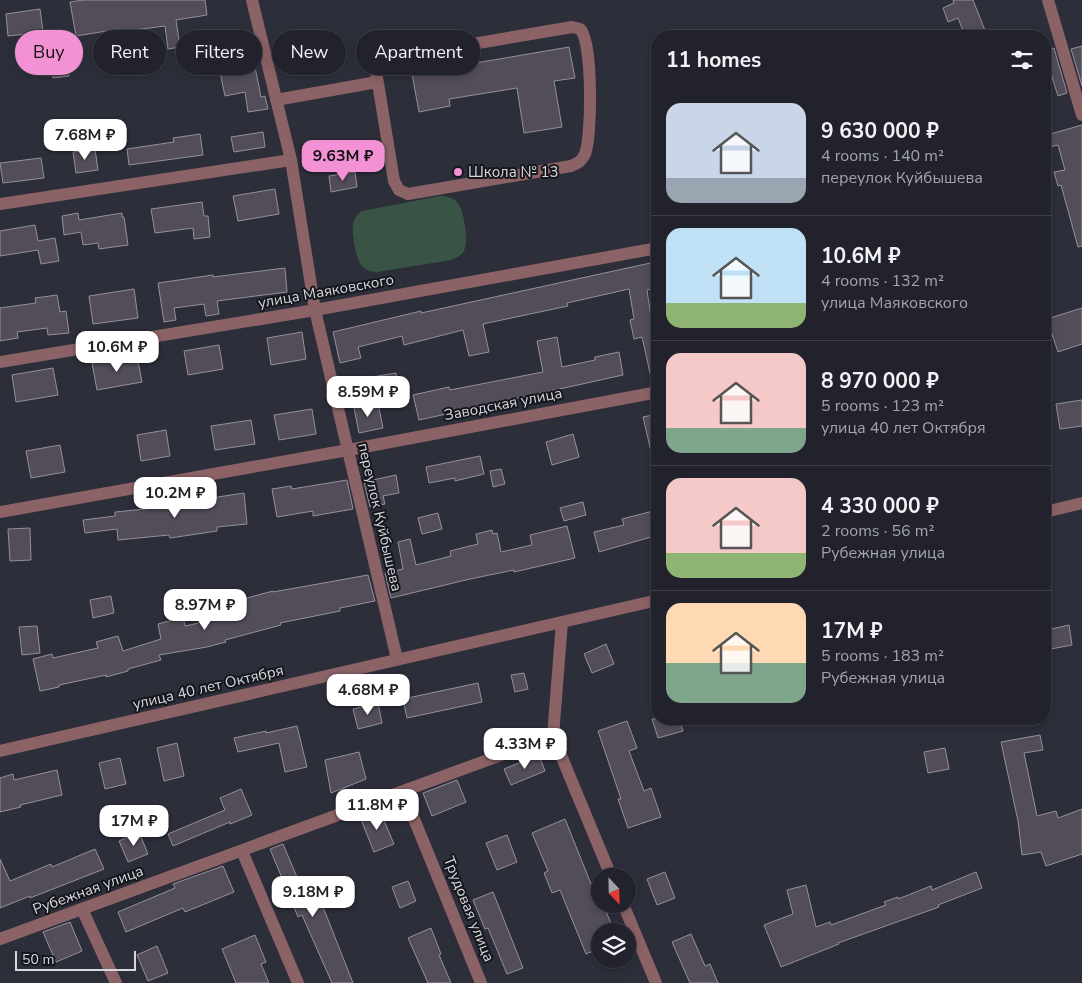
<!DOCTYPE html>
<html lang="en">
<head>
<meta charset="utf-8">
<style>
	body { margin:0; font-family:"Nunito Sans",sans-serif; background:#292a34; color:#f1f3f6; height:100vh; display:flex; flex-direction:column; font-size:19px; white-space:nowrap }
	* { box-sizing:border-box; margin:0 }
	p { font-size:16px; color:#a2a4a9 }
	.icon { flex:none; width:28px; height:28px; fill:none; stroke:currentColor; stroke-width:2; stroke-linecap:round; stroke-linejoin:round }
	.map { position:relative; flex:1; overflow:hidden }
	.side { position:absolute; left:651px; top:30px; width:400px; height:695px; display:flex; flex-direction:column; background:#21222c; border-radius:20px; box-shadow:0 2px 8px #0003,0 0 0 1px #3e3f48 }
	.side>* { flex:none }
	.top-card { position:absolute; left:15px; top:30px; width:475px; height:45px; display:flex; gap:10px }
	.needle { width:32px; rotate:158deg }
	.buttons { position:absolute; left:591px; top:868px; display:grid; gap:10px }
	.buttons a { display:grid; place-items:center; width:45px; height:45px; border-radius:50%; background:#21222c; box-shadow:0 2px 8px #0003,0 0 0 1px #3e3f48; font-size:25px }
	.scale { position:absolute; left:15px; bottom:12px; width:121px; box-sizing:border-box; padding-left:5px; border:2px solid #d6d8df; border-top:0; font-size:14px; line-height:18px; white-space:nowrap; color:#d6d8df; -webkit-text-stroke:4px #16171c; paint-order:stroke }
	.price { position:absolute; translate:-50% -42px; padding:0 11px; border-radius:10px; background:#fff; color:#222; font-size:16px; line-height:32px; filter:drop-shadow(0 1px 2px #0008) }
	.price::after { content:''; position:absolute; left:50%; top:30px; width:15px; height:11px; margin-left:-8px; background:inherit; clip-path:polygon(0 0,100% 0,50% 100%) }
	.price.current { background:#f391d5; color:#111 }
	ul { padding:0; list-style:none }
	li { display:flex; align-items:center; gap:15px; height:125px; padding:0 15px }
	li+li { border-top:1px solid #3e3f48 }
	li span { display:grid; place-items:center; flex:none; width:140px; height:100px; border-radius:15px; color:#555 }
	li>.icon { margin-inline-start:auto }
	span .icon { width:60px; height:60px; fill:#fffc; stroke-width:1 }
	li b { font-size:21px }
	h2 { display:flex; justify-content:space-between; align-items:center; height:60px; padding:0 15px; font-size:21px }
	.chip { padding:0 18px; border-radius:22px; background:#21222c; box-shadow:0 2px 8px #0003,0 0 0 1px #3e3f48; font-size:18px; line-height:45px }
	.chip.current { background:#f391d5; color:#111 }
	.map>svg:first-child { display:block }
</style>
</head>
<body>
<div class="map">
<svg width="1082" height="983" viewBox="0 0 1082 983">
	<rect width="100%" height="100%" fill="#2c2e3a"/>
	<path fill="#395344" d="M440 196C447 196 453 198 458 203 464 211 469 242 464 251 461 256 456 258 451 260L378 272C373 272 367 271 363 267 356 261 350 229 354 220 356 216 359 213 362 211Z"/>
	<g fill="#524d59" stroke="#95909d">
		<polygon points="83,0 205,0 207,15 176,20 180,47 168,49 165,26 119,32 119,29 76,36 70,2"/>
		<polygon points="953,0 973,0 986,33 977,36 965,36 958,18 948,22 943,8 954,3"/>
		<polygon points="40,9 43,32 8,36 6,14"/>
		<polygon points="248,43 252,62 254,62 261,97 265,96 268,109 248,112 245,92 225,96 215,49"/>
		<polygon points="67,44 69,76 53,78 51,45"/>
		<polygon points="1082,46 1082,86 1071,49"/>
		<polygon points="312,47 315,66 292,71 288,51"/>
		<polygon points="569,47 575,78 554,81 562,127 524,133 517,88 449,99 450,106 419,112 412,74"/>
		<polygon points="1054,48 1067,93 1058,96 1051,74 1045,75 1045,51"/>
		<polygon points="1082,125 1082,246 1078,247 1061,185 1058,186 1054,172 1065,170 1058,145 1050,147 1047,135"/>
		<polygon points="263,132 265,147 234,152 231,137"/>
		<polygon points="200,134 203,155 129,165 127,149 174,142 173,138"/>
		<polygon points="95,149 98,170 76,173 73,152"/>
		<polygon points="41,158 44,178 3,183 0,163"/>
		<polygon points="355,172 357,187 331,192 329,176"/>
		<polygon points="275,189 279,214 238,221 233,196"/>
		<polygon points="202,202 204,216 208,216 210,237 194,239 193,228 155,233 151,209"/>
		<polygon points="78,213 79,220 122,213 122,217 124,217 128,245 99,249 98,243 83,245 81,232 64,235 62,216"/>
		<polygon points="35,225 38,241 55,238 59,261 41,264 38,250 0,256 0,231"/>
		<polygon points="655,262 658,288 647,290 651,317 658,316 658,381 652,382 642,337 634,339 630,320 634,319 629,289 567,303 568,306 483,324 489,352 469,356 463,330 404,345 402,336 358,347 361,358 340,363 333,332 421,311 421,313"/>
		<polygon points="285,268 287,292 217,301 219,314 206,316 204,304 174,308 176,320 164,322 158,283 213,275 213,277"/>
		<polygon points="134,289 138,318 93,324 89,296"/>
		<polygon points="57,295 60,312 66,311 69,333 48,335 47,328 17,332 18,338 0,341 0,308 36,303 35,298"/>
		<polygon points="1082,308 1082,344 1058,352 1047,319"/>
		<polygon points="302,332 306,359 271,365 267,338"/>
		<polygon points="557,337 562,367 595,360 595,357 619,352 623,375 419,420 413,395 449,387 450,390 543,372 537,341"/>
		<polygon points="219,345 223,369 188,375 184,351"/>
		<polygon points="137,356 142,382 97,390 92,363"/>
		<polygon points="53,368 58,395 16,402 12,375"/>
		<polygon points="396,373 399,391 375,395 372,377"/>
		<polygon points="1082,400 1082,426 1060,429 1056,404"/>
		<polygon points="378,403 383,428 359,433 354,408"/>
		<polygon points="312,409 316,434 279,440 274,415"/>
		<polygon points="658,414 658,456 652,456 643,417"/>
		<polygon points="251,420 255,444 215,450 211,426"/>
		<polygon points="166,430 170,456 141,461 137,435"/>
		<polygon points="573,434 579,457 552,465 546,442"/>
		<polygon points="60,445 65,472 31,478 26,451"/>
		<polygon points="480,456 484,474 455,481 455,478 429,483 426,467"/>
		<polygon points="501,469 505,484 493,487 490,471"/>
		<polygon points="396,475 399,493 383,496 385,504 370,507 364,482"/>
		<polygon points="347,480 353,509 313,516 313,511 277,517 272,489 291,486 292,489"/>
		<polygon points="244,493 247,524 217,527 217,531 170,538 169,535 118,540 117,529 85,533 83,520 115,516 115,512 165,507 165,505"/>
		<polygon points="583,502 586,515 564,521 560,508"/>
		<polygon points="653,511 658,527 658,535 599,552 594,532 624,525 622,519"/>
		<polygon points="438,513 442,529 422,534 418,518"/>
		<polygon points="567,526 575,558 514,572 514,570 470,579 391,598 385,573 403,569 398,542 410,539 416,565 451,556 450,551 478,544 476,534 492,530 493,534 497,533 501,552 532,545 530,535"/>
		<polygon points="30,528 31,560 10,561 8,529"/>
		<polygon points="368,575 375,601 340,608 340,611 280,623 281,625 225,640 226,642 207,647 159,655 161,660 128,669 128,671 106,677 106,675 59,685 59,687 40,691 33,659 52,654 53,658 98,648 96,642 118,636 123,651 161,639 158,624 183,617 185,626 239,614 236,601 273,591 273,592"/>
		<polygon points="111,596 114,613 93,618 90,600"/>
		<polygon points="1069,625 1072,645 1051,649 1047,630"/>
		<polygon points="37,626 40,653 22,655 19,627"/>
		<polygon points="606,644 614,664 592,673 584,654"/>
		<polygon points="524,673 528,689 515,692 511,675"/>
		<polygon points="478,683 482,702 407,718 403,699"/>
		<polygon points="378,703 382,723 358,729 353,709"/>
		<polygon points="652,719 679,719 683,731 658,738"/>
		<polygon points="627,721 637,748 629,751 644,791 651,788 661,817 628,828 618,799 621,799 598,731"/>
		<polygon points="297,726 307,767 285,772 279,743 238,752 234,738 266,731 266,733"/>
		<polygon points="1040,735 1043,750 1024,753 1037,816 1056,811 1058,818 1082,809 1082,854 1046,866 1041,852 1022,855 1018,821 1001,742"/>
		<polygon points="177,743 184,776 164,781 157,748"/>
		<polygon points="945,748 949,769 928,773 924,752"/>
		<polygon points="359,752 366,779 331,793 325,760"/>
		<polygon points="539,755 545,771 511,785 504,769"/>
		<polygon points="120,758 126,784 105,789 99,763"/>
		<polygon points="57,770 62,795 20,805 21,807 0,812 0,778 13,774 14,780"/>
		<polygon points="457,780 466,802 432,816 423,793"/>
		<polygon points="241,789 252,815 230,824 230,822 173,846 168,834 225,810 220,798"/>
		<polygon points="379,809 394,844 374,852 360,817"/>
		<polygon points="565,819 597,899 600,897 600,904 603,904 614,931 600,931 600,948 586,954 560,890 552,893 544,873 548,871 532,833"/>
		<polygon points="139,832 148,854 128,862 119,841"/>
		<polygon points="507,835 517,862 497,870 486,843"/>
		<polygon points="283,844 302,889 314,884 353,983 332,983 302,915 298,917 270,849"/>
		<polygon points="95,849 104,869 30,898 30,896 0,908 0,859 10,881 51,864 52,867"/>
		<polygon points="223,866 234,892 185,912 183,908 126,932 118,912 175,888 173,884"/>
		<polygon points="665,872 675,898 657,905 647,879"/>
		<polygon points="976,872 982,888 938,905 939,907 838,943 839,944 781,967 764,925 793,914 787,890 806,885 816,927 830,922 831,925 886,905 884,902 898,897 898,899 931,886 932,890"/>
		<polygon points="408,881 416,901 400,908 392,887"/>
		<polygon points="493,892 523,968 507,974 488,928 485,929 473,900"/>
		<polygon points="70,922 82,951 56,962 43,932"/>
		<polygon points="431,928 441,954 439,955 451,983 428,983 408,938"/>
		<polygon points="691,934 705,966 710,964 718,983 690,983 672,942"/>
		<polygon points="255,935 266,962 261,964 269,983 236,983 222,949"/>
		<polygon points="157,946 168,973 148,981 137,955"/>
	</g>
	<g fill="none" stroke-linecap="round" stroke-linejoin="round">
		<g stroke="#8b6266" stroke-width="12">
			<polyline points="252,0 291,160 315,310 397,659"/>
			<polyline points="1048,0 1082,115"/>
			<path d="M572 27 580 29C593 41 592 137 585 154 582 161 577 164 571 166L408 194 399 190 394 181 376 71 379 63 385 59Z"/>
			<polyline points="276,100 377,82"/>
			<polyline points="0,204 291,160"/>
			<polyline points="0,362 315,310 658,248"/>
			<polyline points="0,512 348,450 658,392"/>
			<polyline points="1045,512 1082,503"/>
			<polyline points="562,622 553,736 611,876"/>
			<polyline points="0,751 658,600"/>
			<polyline points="403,792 481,983"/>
			<polyline points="242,851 298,983"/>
			<polyline points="623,904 656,983"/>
			<polyline points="82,909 116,983"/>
			<polyline points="0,939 553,736"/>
		</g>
	</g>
	<circle fill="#f391d5" stroke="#16171c" stroke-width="2" cx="458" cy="172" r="5"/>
	<g text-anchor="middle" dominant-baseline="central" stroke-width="4" stroke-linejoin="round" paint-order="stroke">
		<g font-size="15" fill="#d6d8df" stroke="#16171c" text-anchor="start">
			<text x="468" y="172">Школа № 13</text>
		</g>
		<g font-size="15" fill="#d6d8df" stroke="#16171c">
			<text transform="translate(326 291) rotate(-10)">улица Маяковского</text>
			<text transform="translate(503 404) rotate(-11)">Заводская улица</text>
			<text transform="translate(380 517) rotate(77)">переулок Куйбышева</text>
			<text transform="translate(208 687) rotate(-13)">улица 40 лет Октября</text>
			<text transform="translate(88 890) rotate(-20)">Рубежная улица</text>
			<text transform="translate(469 909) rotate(68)">Трудовая улица</text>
		</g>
	</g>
</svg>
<div class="buttons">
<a><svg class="needle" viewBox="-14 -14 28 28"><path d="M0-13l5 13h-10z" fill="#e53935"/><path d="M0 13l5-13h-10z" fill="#a2a4a9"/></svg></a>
<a><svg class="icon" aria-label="layers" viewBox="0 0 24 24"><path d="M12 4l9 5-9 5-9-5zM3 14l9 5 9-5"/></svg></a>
</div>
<div class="scale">50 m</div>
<b class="price" style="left:85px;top:161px">7.68M ₽</b>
<b class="price current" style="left:343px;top:182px">9.63M ₽</b>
<b class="price" style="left:117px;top:373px">10.6M ₽</b>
<b class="price" style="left:368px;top:418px">8.59M ₽</b>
<b class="price" style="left:175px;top:519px">10.2M ₽</b>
<b class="price" style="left:205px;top:631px">8.97M ₽</b>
<b class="price" style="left:368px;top:716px">4.68M ₽</b>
<b class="price" style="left:525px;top:770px">4.33M ₽</b>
<b class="price" style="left:377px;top:831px">11.8M ₽</b>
<b class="price" style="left:134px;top:847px">17M ₽</b>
<b class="price" style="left:313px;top:918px">9.18M ₽</b>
<div class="top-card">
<a class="chip current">Buy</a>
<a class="chip">Rent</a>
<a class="chip">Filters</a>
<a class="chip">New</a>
<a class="chip">Apartment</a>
</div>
<section class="side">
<h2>11 homes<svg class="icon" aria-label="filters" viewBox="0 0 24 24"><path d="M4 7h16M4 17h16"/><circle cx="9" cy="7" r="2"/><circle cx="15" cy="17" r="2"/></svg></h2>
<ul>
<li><span style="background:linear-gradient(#c9d6e8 75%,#9aa5b1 0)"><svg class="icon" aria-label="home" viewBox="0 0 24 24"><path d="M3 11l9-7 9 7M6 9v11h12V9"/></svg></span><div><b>9 630 000 ₽</b><p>4 rooms · 140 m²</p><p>переулок Куйбышева</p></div></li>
<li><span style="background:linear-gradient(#bfe0f5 75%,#8fb573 0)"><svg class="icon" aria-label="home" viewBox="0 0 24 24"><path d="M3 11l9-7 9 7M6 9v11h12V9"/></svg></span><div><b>10.6M ₽</b><p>4 rooms · 132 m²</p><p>улица Маяковского</p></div></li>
<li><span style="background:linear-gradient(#f6c9c9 75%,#7fa58c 0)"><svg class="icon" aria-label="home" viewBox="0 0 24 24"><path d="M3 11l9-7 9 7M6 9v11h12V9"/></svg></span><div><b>8 970 000 ₽</b><p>5 rooms · 123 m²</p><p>улица 40 лет Октября</p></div></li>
<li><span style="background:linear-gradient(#f6c9c9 75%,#8fb573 0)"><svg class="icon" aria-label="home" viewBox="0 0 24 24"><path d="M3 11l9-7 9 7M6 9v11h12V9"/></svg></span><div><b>4 330 000 ₽</b><p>2 rooms · 56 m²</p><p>Рубежная улица</p></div></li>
<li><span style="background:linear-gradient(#ffd9b3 60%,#7fa58c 0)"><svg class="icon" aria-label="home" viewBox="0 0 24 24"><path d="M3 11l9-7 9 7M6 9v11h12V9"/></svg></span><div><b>17M ₽</b><p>5 rooms · 183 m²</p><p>Рубежная улица</p></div></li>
</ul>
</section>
</div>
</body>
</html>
